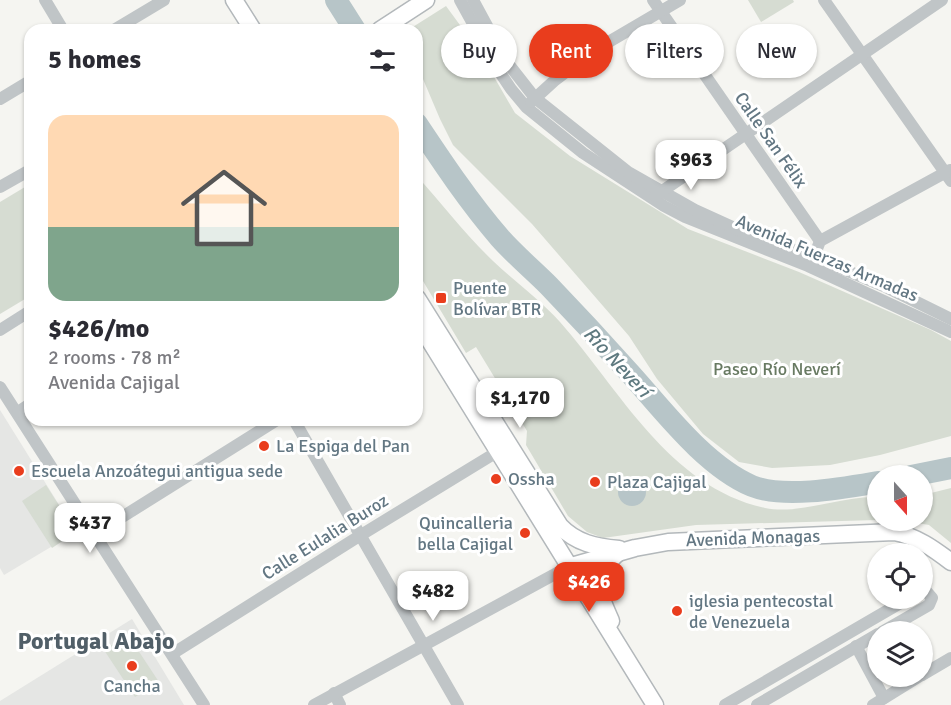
<!DOCTYPE html>
<html lang="en">
<head>
<meta charset="utf-8">
<style>
	body { margin:0; font-family:Signika,sans-serif; background:#f7f7f7; color:#2b2b33; height:100vh; display:flex; flex-direction:column; font-size:22px; white-space:nowrap }
	* { box-sizing:border-box; margin:0 }
	p { font-size:20px; color:#7c7c81 }
	.icon { flex:none; width:33px; height:33px; fill:none; stroke:currentColor; stroke-width:2; stroke-linecap:round; stroke-linejoin:round }
	.map { position:relative; flex:1; overflow:hidden }
	.panel { position:absolute; left:24px; top:24px; width:399px; height:402px; display:flex; flex-direction:column; background:#fff; border-radius:18px; box-shadow:0 2px 4px #0004 }
	.panel>* { flex:none }
	.guide { position:absolute; left:441px; top:24px; width:420px; height:54px; display:flex; gap:12px }
	.needle { width:39px; rotate:159deg }
	.controls { position:absolute; left:867px; top:465px; display:grid; gap:12px }
	.controls a { display:grid; place-items:center; width:66px; height:66px; border-radius:50%; background:#fff; box-shadow:0 2px 4px #0004; font-size:30px }
	.price { position:absolute; translate:-50% -51px; padding:0 14px; border-radius:12px; background:#fff; color:#222; font-size:20px; line-height:39px; filter:drop-shadow(0 2px 3px #0008) }
	.price::after { content:''; position:absolute; left:50%; top:36px; width:18px; height:14px; margin-left:-9px; background:inherit; clip-path:polygon(0 0,100% 0,50% 100%) }
	.price.selected { background:#e93d1d; color:#fff }
	ul { padding:0; list-style:none }
	li { display:grid; align-content:center; gap:12px; height:318px; padding:0 24px }
	li span { display:grid; place-items:center; height:186px; border-radius:18px; color:#555 }
	li>.icon { margin-inline-start:auto }
	span .icon { width:108px; height:108px; fill:#fffc; stroke-width:1 }
	li b { font-size:26px }
	h2 { display:flex; justify-content:space-between; align-items:center; height:72px; padding:0 24px; font-size:26px }
	.tag { padding:0 21px; border-radius:27px; background:#fff; box-shadow:0 2px 4px #0004; font-size:21px; line-height:54px }
	.tag.selected { background:#e93d1d; color:#fff }
	.map>svg:first-child { display:block }
</style>
</head>
<body>
<div class="map">
<svg width="951" height="705" viewBox="0 0 951 705">
	<rect width="100%" height="100%" fill="#f5f5f1"/>
	<g fill="#e5e6e4">
		<polygon points="0,410 76,532 4,575 0,568"/>
		<polygon points="132,619 184,705 0,705 0,701"/>
	</g>
	<g fill="#d6dcd2">
		<polygon points="748,0 793,0 794,2 761,22"/>
		<polygon points="446,6 479,51 515,113 570,156 688,229 799,272 931,330 951,341 951,436 880,455 830,465 772,468 739,462 703,434 657,379 629,336 532,224 453,145 440,119 417,65 417,30 408,30"/>
		<path d="M417 176C442 204 466 235 493 261 515 282 540 300 560 322 620 390 669 487 765 508 800 515 841 496 877 497V520L696 525 603 538 587 532 568 516 526 445 527 431 476 347 466 353 417 271Z"/>
		<polygon points="30,184 30,296 0,314 0,202"/>
		<polygon points="46,485 76,532 52,548 22,501"/>
		<polygon points="951,488 951,543 929,525 905,521 922,520 923,495"/>
		<polygon points="128,635 159,682 135,697 104,650"/>
	</g>
	<circle fill="#b7c5c8" cx="632" cy="492" r="14"/>
	<g fill="none" stroke-linecap="round" stroke-linejoin="round">
		<g stroke="#b7c5c8" stroke-width="22">
			<polyline points="336,0 355,30"/>
			<path d="M417 124C443 163 469 202 500 238 515 255 533 270 549 286 575 313 601 341 626 369 661 407 703 465 752 486 784 499 843 488 878 482"/>
			<polyline points="911,476 951,468"/>
		</g>
		<g stroke="#b3b8bb" stroke-width="19">
			<g id="major">
				<polyline points="234,0 253,30"/>
				<polyline points="380,30 426,0"/>
				<path d="M417 298 560 526C576 543 596 547 619 549"/>
				<polyline points="417,320 655,705"/>
				<path d="M568 567 635 548 668 542 894 532C916 536 934 549 951 562"/>
				<path d="M611 621C598 591 590 577 619 552"/>
			</g>
		</g>
		<g stroke="#c0c5c7" stroke-width="12">
			<polyline points="45,0 63,30"/>
			<polyline points="460,0 499,71 511,89 526,107 583,153 664,206 685,217 808,266 951,332"/>
			<polyline points="473,0 506,61 535,98 628,172 695,210 739,230 814,257 886,287 951,319"/>
			<polyline points="653,0 820,241"/>
			<polyline points="824,0 951,181"/>
			<polyline points="114,30 164,0"/>
			<polyline points="0,99 30,81"/>
			<polyline points="531,102 554,81 595,50 680,0"/>
			<polyline points="0,187 30,170"/>
			<polyline points="655,196 942,0"/>
			<polyline points="817,249 820,241 950,170"/>
			<polyline points="0,330 30,311"/>
			<polyline points="0,387 204,705"/>
			<polyline points="18,412 30,404"/>
			<polyline points="294,420 458,705"/>
			<polyline points="95,534 277,420"/>
			<polyline points="882,632 929,605 932,598 926,591 922,591"/>
			<polyline points="856,646 884,698"/>
			<polyline points="172,654 361,535 497,452"/>
			<polyline points="922,675 951,658"/>
			<polyline points="334,693 340,705"/>
			<polyline points="314,705 568,567"/>
			<polyline points="725,705 909,598"/>
			<polyline points="757,705 878,634"/>
			<polyline points="873,705 920,676"/>
		</g>
		<use href="#major" stroke="#fff" stroke-width="16"/>
	</g>
	<g fill="#e93d1d" stroke="#fff" stroke-width="2">
		<rect x="435" y="292" width="12" height="12" rx="3"/>
		<circle cx="264" cy="446" r="6"/>
		<circle cx="19" cy="471" r="6"/>
		<circle cx="496" cy="479" r="6"/>
		<circle cx="595" cy="482" r="6"/>
		<circle cx="525" cy="533" r="6"/>
		<circle cx="677" cy="611" r="6"/>
		<circle cx="132" cy="666" r="6"/>
	</g>
	<g text-anchor="middle" dominant-baseline="central" stroke-width="6" stroke-linejoin="round" paint-order="stroke">
		<g font-size="18" fill="#637783" stroke="#fff">
			<text transform="translate(771 140) rotate(55)">Calle San Félix</text>
			<text transform="translate(827 258) rotate(23)">Avenida Fuerzas Armadas</text>
			<text transform="translate(325 537) rotate(-32)">Calle Eulalia Buroz</text>
			<text transform="translate(753 538) rotate(-2)">Avenida Monagas</text>
		</g>
		<g font-size="18" fill="#637783" stroke="#fff" text-anchor="start">
			<text x="453" y="288">Puente<tspan x="453" dy="21">Bolívar BTR</tspan></text>
			<text x="276" y="446">La Espiga del Pan</text>
			<text x="31" y="471">Escuela Anzoátegui antigua sede</text>
			<text x="508" y="479">Ossha</text>
			<text x="607" y="482">Plaza Cajigal</text>
			<text x="513" y="523" text-anchor="end">Quincalleria<tspan x="513" dy="21">bella Cajigal</tspan></text>
			<text x="689" y="601">iglesia pentecostal<tspan x="689" dy="21">de Venezuela</tspan></text>
			<text x="132" y="686" text-anchor="middle">Cancha</text>
		</g>
		<g font-size="18" fill="#687a62" stroke="#fff">
			<text x="777" y="369">Paseo Río Neverí</text>
		</g>
		<g font-size="20" font-style="italic" fill="#5f7a80" stroke="#fff">
			<text transform="translate(617 362) rotate(47)">Río Neverí</text>
		</g>
		<g font-size="24" font-weight="bold" fill="#515f68" stroke="#fff">
			<text x="96" y="641">Portugal Abajo</text>
		</g>
	</g>
</svg>
<div class="controls">
<a><svg class="needle" viewBox="-14 -14 28 28"><path d="M0-13l5 13h-10z" fill="#e53935"/><path d="M0 13l5-13h-10z" fill="#7c7c81"/></svg></a>
<a><svg class="icon" aria-label="locate" viewBox="0 0 24 24"><circle cx="12" cy="12" r="6"/><path d="M12 2v4M12 18v4M2 12h4M18 12h4"/></svg></a>
<a><svg class="icon" aria-label="layers" viewBox="0 0 24 24"><path d="M12 4l9 5-9 5-9-5zM3 14l9 5 9-5"/></svg></a>
</div>
<b class="price" style="left:691px;top:191px">$963</b>
<b class="price" style="left:520px;top:429px">$1,170</b>
<b class="price" style="left:90px;top:554px">$437</b>
<b class="price selected" style="left:589px;top:613px">$426</b>
<b class="price" style="left:433px;top:622px">$482</b>
<div class="guide">
<a class="tag">Buy</a>
<a class="tag selected">Rent</a>
<a class="tag">Filters</a>
<a class="tag">New</a>
</div>
<section class="panel">
<h2>5 homes<svg class="icon" aria-label="filters" viewBox="0 0 24 24"><path d="M4 7h16M4 17h16"/><circle cx="9" cy="7" r="2"/><circle cx="15" cy="17" r="2"/></svg></h2>
<ul>
<li><span style="background:linear-gradient(#ffd9b3 60%,#7fa58c 0)"><svg class="icon" aria-label="home" viewBox="0 0 24 24"><path d="M3 11l9-7 9 7M6 9v11h12V9"/></svg></span><div><b>$426/mo</b><p>2 rooms · 78 m²</p><p>Avenida Cajigal</p></div></li>
</ul>
</section>
</div>
</body>
</html>
